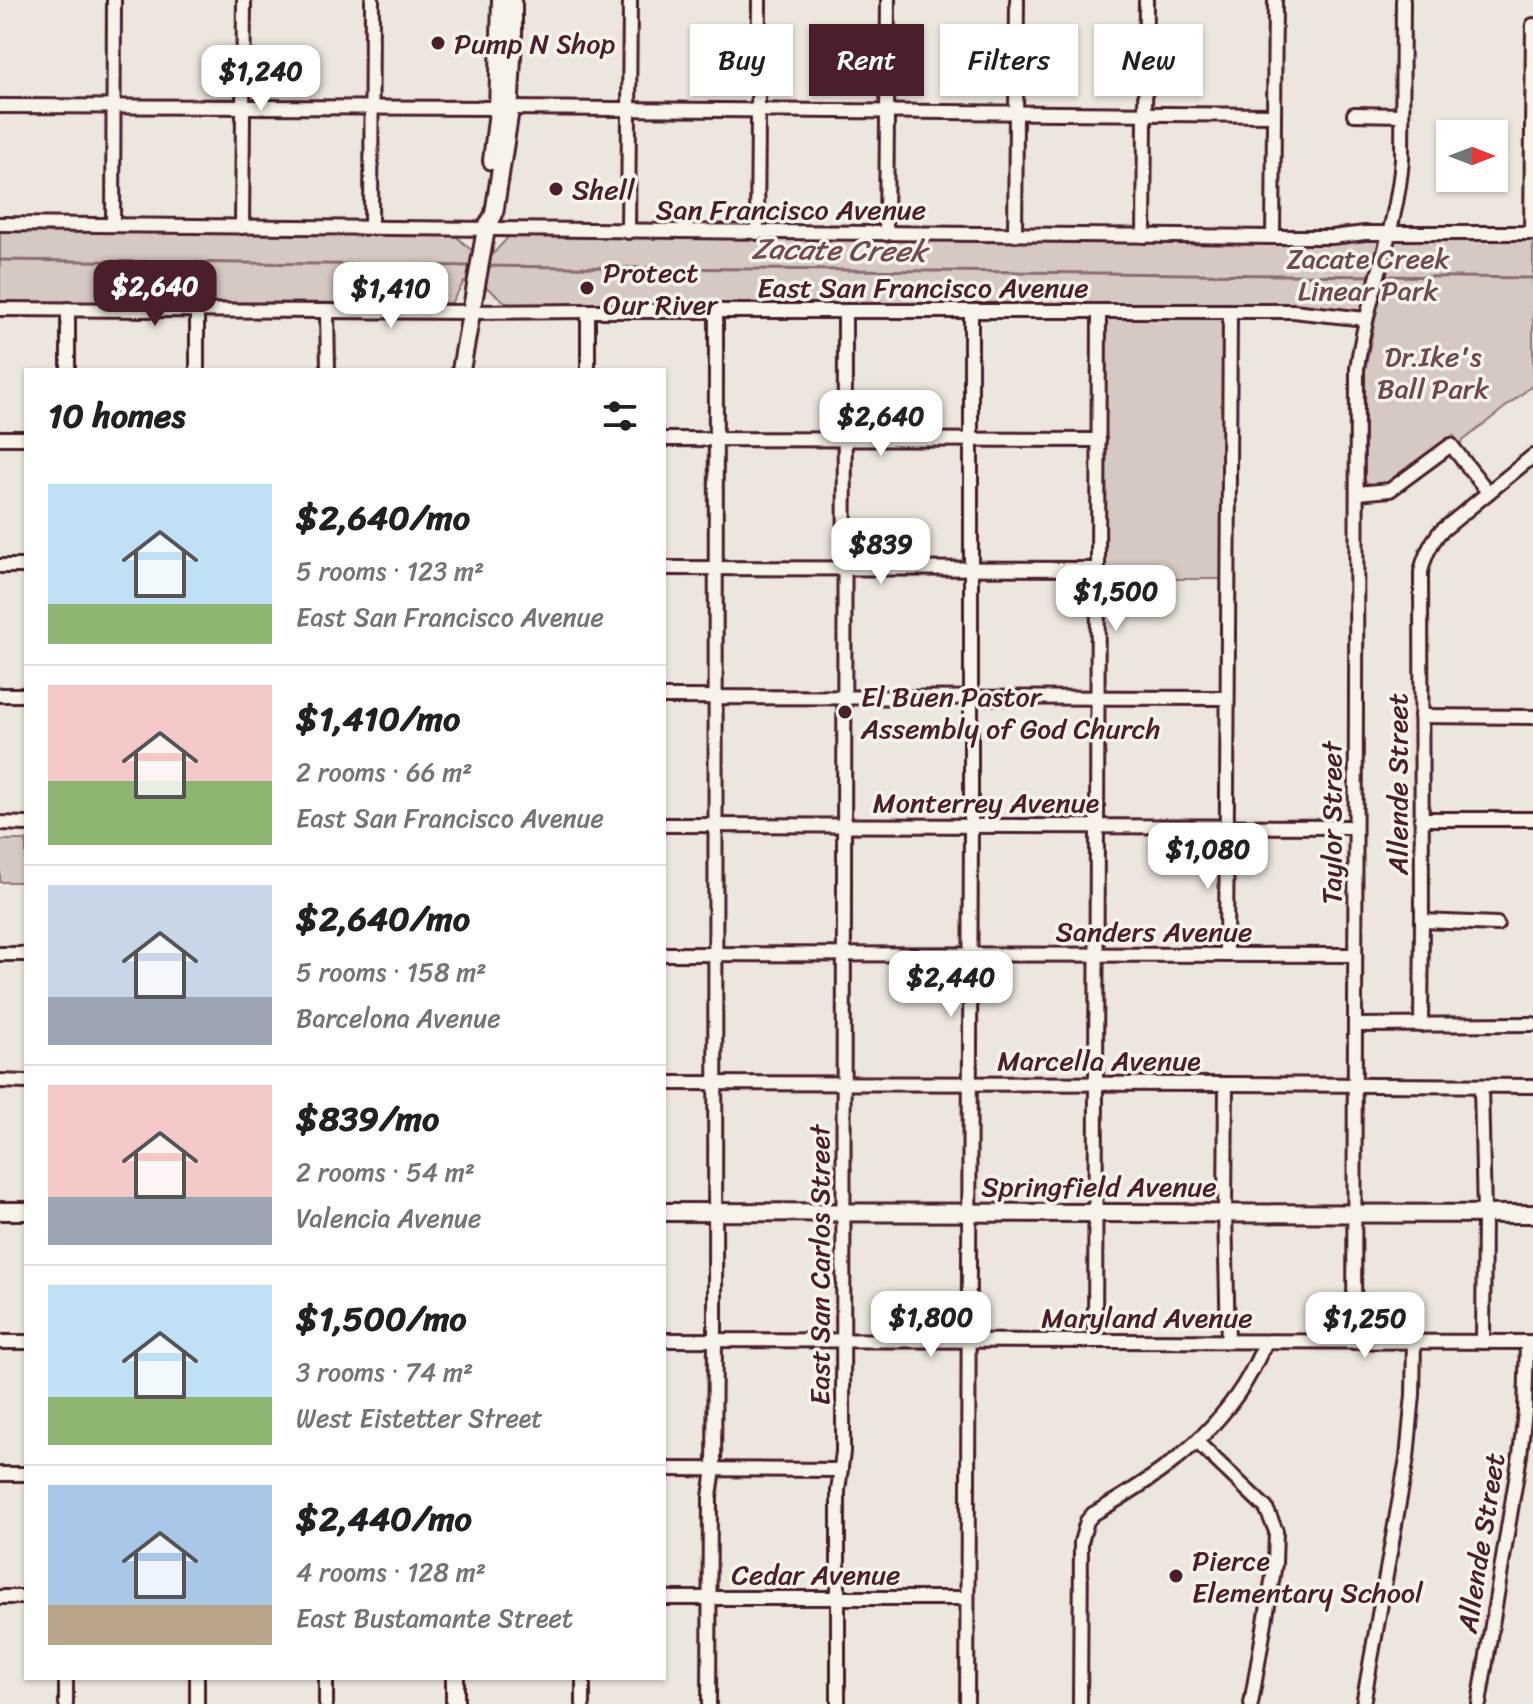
<!DOCTYPE html>
<html lang="en">
<head>
<meta charset="utf-8">
<style>
	body { margin:0; font-family:Sriracha,sans-serif; background:#f6f6f6; color:#202124; height:100vh; display:flex; flex-direction:column; font-size:30px; white-space:nowrap }
	* { box-sizing:border-box; margin:0 }
	p { font-size:26px; color:#757577 }
	.icon { flex:none; width:44px; height:44px; fill:none; stroke:currentColor; stroke-width:2; stroke-linecap:round; stroke-linejoin:round }
	.map { position:relative; flex:1; overflow:hidden }
	.details { position:absolute; left:24px; top:368px; width:642px; height:1312px; display:flex; flex-direction:column; background:#fff; border-radius:0px; box-shadow:0 2px 6px #0004 }
	.details>* { flex:none }
	.top-card { position:absolute; left:690px; top:24px; width:722px; height:72px; display:flex; gap:16px }
	.needle { width:52px; rotate:90deg }
	.controls { position:absolute; left:1436px; top:120px; display:grid; gap:16px }
	.controls a { display:grid; place-items:center; width:72px; height:72px; border-radius:0px; background:#fff; box-shadow:0 2px 6px #0004; font-size:40px }
	.price { position:absolute; translate:-50% -68px; padding:0 18px; border-radius:16px; background:#fff; color:#222; font-size:26px; line-height:52px; filter:drop-shadow(0 2px 4px #0008) }
	.price::after { content:''; position:absolute; left:50%; top:48px; width:24px; height:18px; margin-left:-12px; background:inherit; clip-path:polygon(0 0,100% 0,50% 100%) }
	.price.selected { background:#4a1f2b; color:#fff }
	ul { padding:0; list-style:none }
	li { display:flex; align-items:center; gap:24px; height:200px; padding:0 24px }
	li+li { border-top:2px solid #e0e0e0 }
	li span { display:grid; place-items:center; flex:none; width:224px; height:160px; border-radius:0px; color:#555 }
	li>.icon { margin-inline-start:auto }
	span .icon { width:96px; height:96px; fill:#fffc; stroke-width:1 }
	li b { font-size:34px }
	h2 { display:flex; justify-content:space-between; align-items:center; height:96px; padding:0 24px; font-size:34px }
	.pill { padding:0 28px; border-radius:0px; background:#fff; box-shadow:0 2px 6px #0004; font-size:28px; line-height:72px }
	.pill.selected { background:#4a1f2b; color:#fff }
	.map>svg:first-child { display:block }
</style>
</head>
<body>
<div class="map">
<svg width="1533" height="1704" viewBox="0 0 1533 1704">
	<rect width="100%" height="100%" fill="#ece6dd"/>
	<filter id="ink" filterUnits="userSpaceOnUse"><feTurbulence type="fractalNoise" baseFrequency=".0125" numOctaves="2"/><feDisplacementMap in="SourceGraphic" scale="16" xChannelSelector="R" yChannelSelector="G"/><feConvolveMatrix kernelMatrix="1 2 1 2 8 2 1 2 1" color-interpolation-filters="sRGB"/></filter>
	<g filter="url(#ink)">
		<g fill="#d5c9c2" stroke="#907476" stroke-width="2">
			<polygon points="0,231 456,236 470,249 494,253 510,235 1533,239 1533,385 1459,444 1453,435 1394,482 1388,485 1369,487 1369,484 1365,481 1365,371 1377,310 1357,311 1300,305 508,304 487,288 464,282 451,303 0,302"/>
			<polygon points="1107,317 1219,316 1224,320 1225,579 1104,579 1105,319"/>
			<rect x="0" y="840" width="26" height="42"/>
		</g>
		<g fill="none" stroke-linecap="round" stroke-linejoin="round">
			<g stroke="#896c6f" stroke-width="3">
				<polyline points="0,260 473,266"/>
				<polyline points="485,266 1373,276"/>
				<polyline points="1381,276 1533,278"/>
			</g>
			<g stroke="#4a1f2b" stroke-width="18">
				<g id="minor">
					<polyline points="0,106 499,108"/>
					<polyline points="510,108 1273,115"/>
					<polyline points="1354,114 1402,115"/>
					<polyline points="0,224 1273,237 1332,237 1365,233 1533,233"/>
					<polyline points="113,225 114,0"/>
					<polyline points="242,227 244,0"/>
					<polyline points="371,228 372,0"/>
					<polyline points="628,232 630,0"/>
					<polyline points="757,233 759,0"/>
					<polyline points="1531,233 1533,25"/>
					<polyline points="886,234 888,0"/>
					<polyline points="1015,235 1017,0"/>
					<polyline points="1144,236 1146,0"/>
					<polyline points="1273,237 1275,0"/>
					<polyline points="0,309 471,312 588,311 1293,311 1365,319"/>
					<polyline points="327,311 328,370"/>
					<polyline points="68,370 68,309"/>
					<polyline points="197,370 197,310"/>
					<polyline points="588,370 588,311"/>
					<polyline points="0,438 26,438"/>
					<polyline points="664,439 1099,440"/>
					<polyline points="1357,493 1390,490 1451,445 1488,492"/>
					<polyline points="0,566 26,566"/>
					<polyline points="664,568 1098,569"/>
					<polyline points="0,695 26,695"/>
					<polyline points="664,697 1227,698"/>
					<polyline points="1421,716 1533,717"/>
					<polyline points="1421,819 1533,819"/>
					<polyline points="0,823 26,824"/>
					<polyline points="664,825 1355,827"/>
					<polyline points="1422,921 1497,924"/>
					<polyline points="0,954 26,954"/>
					<polyline points="664,954 1355,955"/>
					<polyline points="1226,955 1230,312"/>
					<polyline points="1355,1025 1533,1024"/>
					<path d="M1421 1025 1422 921 1421 572C1424 557 1429 546 1439 533L1533 456"/>
					<polyline points="0,1081 26,1082"/>
					<polyline points="664,1083 1226,1084 1533,1086"/>
					<polyline points="1226,1084 1225,1212 1228,1341"/>
					<polyline points="1481,1087 1484,1213 1483,1342"/>
					<polyline points="664,1340 1533,1342"/>
					<polyline points="1095,1341 1099,311"/>
					<polyline points="0,1342 26,1342"/>
					<path d="M1354 1342 1357 369C1366 298 1397 231 1402 159L1403 0"/>
					<polyline points="1197,1442 1266,1508 1276,1531 1275,1564 1251,1704"/>
					<polyline points="664,1469 841,1470"/>
					<polyline points="0,1474 26,1474"/>
					<polyline points="0,1597 26,1597"/>
					<polyline points="664,1598 967,1598"/>
					<polyline points="197,1678 197,1704"/>
					<polyline points="66,1704 66,1678"/>
					<polyline points="326,1704 326,1678"/>
					<polyline points="583,1704 583,1678"/>
					<polyline points="709,1704 710,1497 714,1469 715,1340 716,311"/>
					<polyline points="838,1704 838,1491 843,1452 845,311"/>
					<polyline points="967,1704 971,826 971,311"/>
					<path d="M1080 1704 1081 1542 1087 1521 1093 1514C1152 1480 1205 1445 1243 1386 1252 1372 1259 1356 1266 1342"/>
					<polyline points="1363,1704 1407,1458 1413,1395 1414,1342"/>
					<polyline points="1479,1704 1520,1455 1525,1411 1527,1342"/>
				</g>
			</g>
			<g stroke="#4a1f2b" stroke-width="22">
				<g id="major">
					<polyline points="492,161 498,111 501,0"/>
					<polyline points="461,370 486,229 494,214 509,116 513,38 513,5 511,0"/>
					<polyline points="0,1211 26,1211"/>
					<polyline points="664,1212 1533,1214"/>
					<polyline points="455,1704 455,1678"/>
				</g>
			</g>
			<use href="#minor" stroke="#f7f3e8" stroke-width="12"/>
			<use href="#major" stroke="#f7f3e8" stroke-width="16"/>
		</g>
	</g>
	<g fill="#4a1f2b" stroke="#f7f3e8" stroke-width="3">
		<circle cx="438" cy="43" r="8"/>
		<circle cx="556" cy="189" r="8"/>
		<circle cx="587" cy="288" r="8"/>
		<circle cx="845" cy="712" r="8"/>
		<circle cx="1176" cy="1576" r="8"/>
	</g>
	<g text-anchor="middle" dominant-baseline="central" stroke-width="7" stroke-linejoin="round" paint-order="stroke">
		<g font-size="28" fill="#4a1f2b" stroke="#f7f3e8" text-anchor="start">
			<text x="454" y="43">Pump N Shop</text>
			<text x="572" y="189">Shell</text>
			<text x="603" y="272">Protect<tspan x="603" dy="32">Our River</tspan></text>
			<text x="861" y="696">El Buen Pastor<tspan x="861" dy="32">Assembly of God Church</tspan></text>
			<text x="1192" y="1560">Pierce<tspan x="1192" dy="32">Elementary School</tspan></text>
		</g>
		<g font-size="28" fill="#4a1f2b" stroke="#f7f3e8">
			<text x="791" y="209">San Francisco Avenue</text>
			<text x="923" y="287">East San Francisco Avenue</text>
			<text transform="translate(1397 784) rotate(-90)">Allende Street</text>
			<text x="986" y="802">Monterrey Avenue</text>
			<text transform="translate(1331 823) rotate(-90)">Taylor Street</text>
			<text x="1154" y="931">Sanders Avenue</text>
			<text x="1099" y="1060">Marcella Avenue</text>
			<text x="1099" y="1186">Springfield Avenue</text>
			<text transform="translate(819 1265) rotate(-90)">East San Carlos Street</text>
			<text x="1147" y="1317">Maryland Avenue</text>
			<text transform="translate(1481 1543) rotate(-81)">Allende Street</text>
			<text x="816" y="1574">Cedar Avenue</text>
		</g>
		<g font-size="28" fill="#6d4a51" stroke="#f7f3e8">
			<text x="1368" y="258">Zacate Creek<tspan x="1368" dy="32">Linear Park</tspan></text>
			<text x="1433" y="356">Dr.Ike's<tspan x="1433" dy="32">Ball Park</tspan></text>
		</g>
		<g font-size="30" font-style="italic" fill="#6f4c53" stroke="#f7f3e8">
			<text transform="translate(839 250) rotate(1)">Zacate Creek</text>
		</g>
	</g>
</svg>
<div class="controls">
<a><svg class="needle" viewBox="-14 -14 28 28"><path d="M0-13l5 13h-10z" fill="#e53935"/><path d="M0 13l5-13h-10z" fill="#757577"/></svg></a>
</div>
<b class="price" style="left:261px;top:113px">$1,240</b>
<b class="price selected" style="left:155px;top:328px">$2,640</b>
<b class="price" style="left:391px;top:330px">$1,410</b>
<b class="price" style="left:881px;top:458px">$2,640</b>
<b class="price" style="left:881px;top:586px">$839</b>
<b class="price" style="left:1116px;top:633px">$1,500</b>
<b class="price" style="left:1208px;top:891px">$1,080</b>
<b class="price" style="left:951px;top:1019px">$2,440</b>
<b class="price" style="left:931px;top:1359px">$1,800</b>
<b class="price" style="left:1365px;top:1360px">$1,250</b>
<div class="top-card">
<a class="pill">Buy</a>
<a class="pill selected">Rent</a>
<a class="pill">Filters</a>
<a class="pill">New</a>
</div>
<section class="details">
<h2>10 homes<svg class="icon" aria-label="filters" viewBox="0 0 24 24"><path d="M4 7h16M4 17h16"/><circle cx="9" cy="7" r="2"/><circle cx="15" cy="17" r="2"/></svg></h2>
<ul>
<li><span style="background:linear-gradient(#bfe0f5 75%,#8fb573 0)"><svg class="icon" aria-label="home" viewBox="0 0 24 24"><path d="M3 11l9-7 9 7M6 9v11h12V9"/></svg></span><div><b>$2,640/mo</b><p>5 rooms · 123 m²</p><p>East San Francisco Avenue</p></div></li>
<li><span style="background:linear-gradient(#f6c9c9 60%,#8fb573 0)"><svg class="icon" aria-label="home" viewBox="0 0 24 24"><path d="M3 11l9-7 9 7M6 9v11h12V9"/></svg></span><div><b>$1,410/mo</b><p>2 rooms · 66 m²</p><p>East San Francisco Avenue</p></div></li>
<li><span style="background:linear-gradient(#c9d6e8 70%,#9aa5b1 0)"><svg class="icon" aria-label="home" viewBox="0 0 24 24"><path d="M3 11l9-7 9 7M6 9v11h12V9"/></svg></span><div><b>$2,640/mo</b><p>5 rooms · 158 m²</p><p>Barcelona Avenue</p></div></li>
<li><span style="background:linear-gradient(#f6c9c9 70%,#9aa5b1 0)"><svg class="icon" aria-label="home" viewBox="0 0 24 24"><path d="M3 11l9-7 9 7M6 9v11h12V9"/></svg></span><div><b>$839/mo</b><p>2 rooms · 54 m²</p><p>Valencia Avenue</p></div></li>
<li><span style="background:linear-gradient(#bfe0f5 70%,#8fb573 0)"><svg class="icon" aria-label="home" viewBox="0 0 24 24"><path d="M3 11l9-7 9 7M6 9v11h12V9"/></svg></span><div><b>$1,500/mo</b><p>3 rooms · 74 m²</p><p>West Eistetter Street</p></div></li>
<li><span style="background:linear-gradient(#a9c7e8 75%,#b9a48a 0)"><svg class="icon" aria-label="home" viewBox="0 0 24 24"><path d="M3 11l9-7 9 7M6 9v11h12V9"/></svg></span><div><b>$2,440/mo</b><p>4 rooms · 128 m²</p><p>East Bustamante Street</p></div></li>
</ul>
</section>
</div>
</body>
</html>
